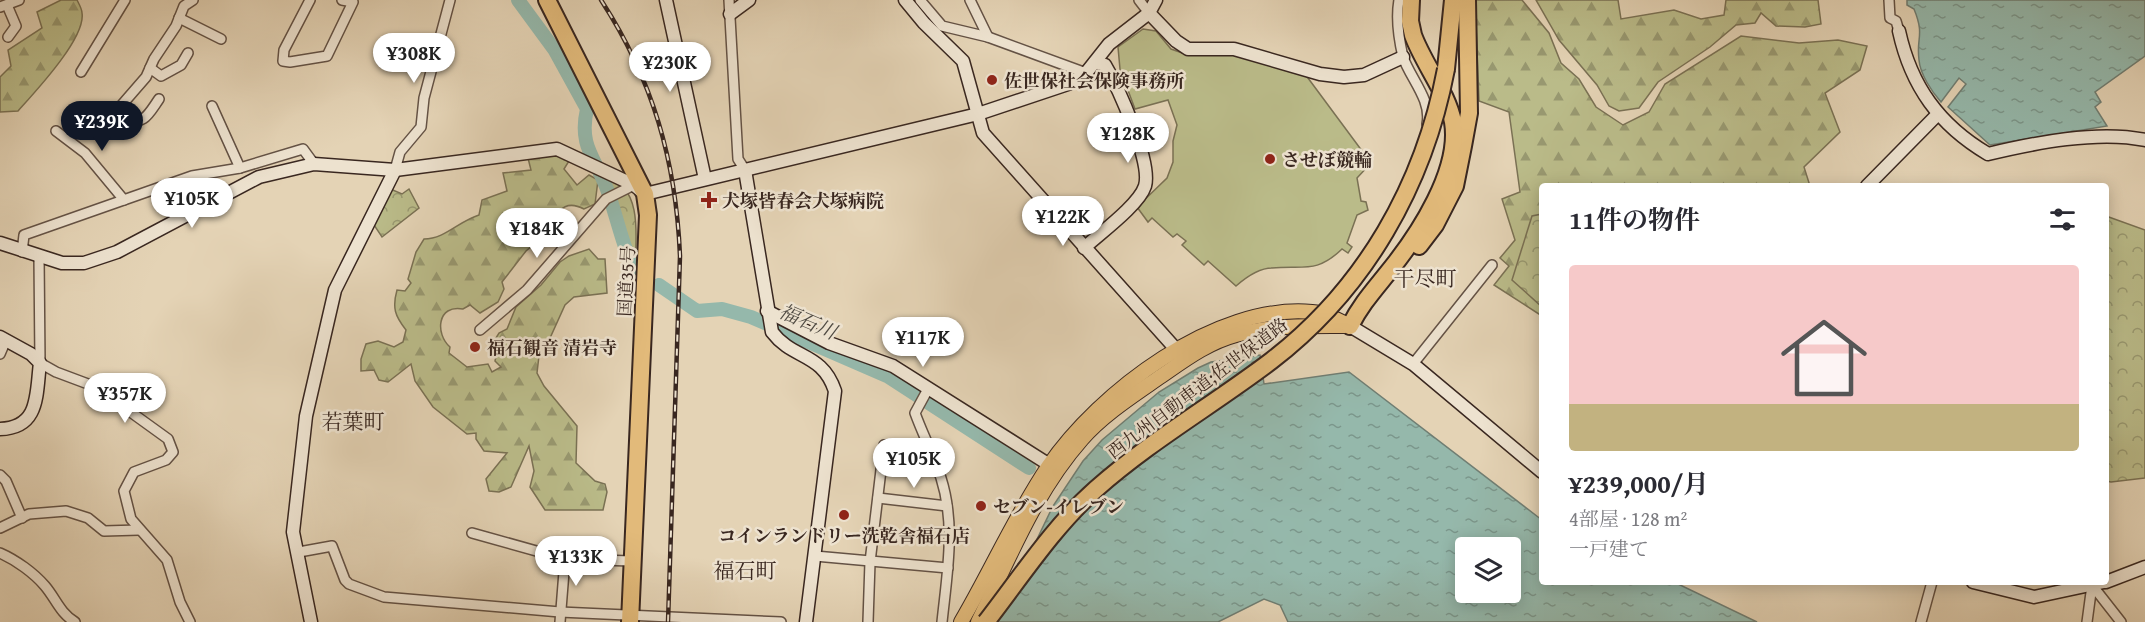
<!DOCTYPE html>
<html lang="ja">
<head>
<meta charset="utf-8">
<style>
	body { margin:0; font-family:"Gentium Book Plus","Noto Serif JP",serif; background:#f2f2f3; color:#2b2b33; height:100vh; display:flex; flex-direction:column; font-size:22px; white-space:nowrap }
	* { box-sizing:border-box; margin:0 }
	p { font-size:20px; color:#7c7c81 }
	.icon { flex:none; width:33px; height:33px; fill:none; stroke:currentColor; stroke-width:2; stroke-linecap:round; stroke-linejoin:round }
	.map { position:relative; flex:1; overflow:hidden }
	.panel { position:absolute; left:1539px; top:183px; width:570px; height:402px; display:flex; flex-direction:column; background:#fff; border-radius:6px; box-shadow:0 3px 15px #0003 }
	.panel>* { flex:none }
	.controls { position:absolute; left:1455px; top:537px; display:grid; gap:12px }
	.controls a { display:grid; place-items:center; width:66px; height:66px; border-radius:6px; background:#fff; box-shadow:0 3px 15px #0003; font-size:30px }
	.price { position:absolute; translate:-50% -51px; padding:0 14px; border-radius:21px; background:#fff; color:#222; font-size:20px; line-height:39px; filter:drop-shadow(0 2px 3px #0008) }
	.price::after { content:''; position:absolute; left:50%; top:36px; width:18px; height:14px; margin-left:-9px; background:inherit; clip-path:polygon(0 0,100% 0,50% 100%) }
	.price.current { background:#111827; color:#fff }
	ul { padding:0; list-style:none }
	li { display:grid; align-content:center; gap:12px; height:318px; padding:0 30px }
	li span { display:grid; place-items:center; height:186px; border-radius:6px; color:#555 }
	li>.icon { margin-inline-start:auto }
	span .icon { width:108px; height:108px; fill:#fffc; stroke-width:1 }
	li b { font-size:26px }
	h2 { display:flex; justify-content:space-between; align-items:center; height:72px; padding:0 30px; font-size:26px }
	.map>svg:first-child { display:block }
</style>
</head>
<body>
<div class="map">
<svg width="2145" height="622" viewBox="0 0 2145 622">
	<defs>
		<pattern id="forest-firs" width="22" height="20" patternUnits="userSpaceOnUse" patternTransform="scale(1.5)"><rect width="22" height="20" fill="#babb89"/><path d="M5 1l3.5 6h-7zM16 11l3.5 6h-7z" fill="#989870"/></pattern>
		<pattern id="park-crowns" width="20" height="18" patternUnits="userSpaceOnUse" patternTransform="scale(1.5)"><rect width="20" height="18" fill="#babb89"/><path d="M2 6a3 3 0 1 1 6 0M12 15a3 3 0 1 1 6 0" fill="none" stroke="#989870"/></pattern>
		<pattern id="water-ripples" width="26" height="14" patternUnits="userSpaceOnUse" patternTransform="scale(1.5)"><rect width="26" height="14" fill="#95b8ab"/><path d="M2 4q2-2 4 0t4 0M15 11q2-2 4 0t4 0" fill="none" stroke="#7b968b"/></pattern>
	</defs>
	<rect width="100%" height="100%" fill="#e4d3b5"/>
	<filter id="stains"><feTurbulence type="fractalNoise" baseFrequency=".00333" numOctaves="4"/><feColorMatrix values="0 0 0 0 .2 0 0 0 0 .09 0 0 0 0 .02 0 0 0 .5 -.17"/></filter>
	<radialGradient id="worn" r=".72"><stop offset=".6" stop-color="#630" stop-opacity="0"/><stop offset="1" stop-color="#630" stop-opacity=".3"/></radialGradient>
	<path fill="#babb89" stroke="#7a7154" stroke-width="1.5" d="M1143 29 1156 31 1171 49 1188 55 1237 54 1305 74 1371 163 1357 178 1361 201 1366 202 1368 210 1357 215 1347 243 1352 247 1348 253 1342 249C1316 274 1304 265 1272 268 1259 268 1244 279 1236 286L1208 261 1204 265 1182 245 1186 241 1177 234 1173 237 1152 218 1148 222 1137 207 1167 178 1173 162V141L1177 125 1168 100 1135 109 1120 69 1118 47Z"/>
	<g fill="url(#forest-firs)" stroke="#7a7154" stroke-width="1.5">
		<path d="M61 0H77C79 4 82 9 82 13 86 38 35 92 18 111L0 112V77L11 66 8 50 42 28 37 12Z"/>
		<polygon points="1475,0 1522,0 1549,33 1561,63 1579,79 1596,107 1623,125 1649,112 1665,84 1741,36 1799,43 1838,40 1867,46 1860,70 1825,93 1840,132 1804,167 1810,186 1542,186 1542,316 1494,285 1509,266 1500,258 1515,240 1502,199 1520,192 1509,112 1479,101"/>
		<polygon points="1536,0 1618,0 1621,19 1674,10 1701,19 1724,15 1726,0 1818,0 1821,24 1805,27 1776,26 1761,13 1755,23 1736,25 1710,47 1658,82 1639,108 1619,111 1609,106 1597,85 1559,40"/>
		<path d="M556 152 569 161 564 169 577 185 589 175 598 180 595 204 584 209C565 199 559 211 546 225L550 231 526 251 502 282 504 289 498 302 480 313 470 305 463 309C437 304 435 334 450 347L449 353 467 367 488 364 492 372 501 367 495 361 497 352 494 341 499 333 507 329 516 307 541 285 560 262 569 256 589 249 598 259H605L607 293 574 297 565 305 550 338 540 347 537 373 544 386 577 426 576 463 595 481 605 484 607 492 603 510H545L530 487 534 471 529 446 511 487 499 492 489 491 486 479 507 453 484 451 476 439V433L467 434 433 407 415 381 411 364 388 382 379 380 374 370 361 371V359L366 344 378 341 394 347 403 342 406 330C395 316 392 308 397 290L405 291 411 283 408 279 416 252 424 239C445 239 459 221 479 215L482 200 507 191 503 173 531 170 528 158Z"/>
	</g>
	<g fill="url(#park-crowns)" stroke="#7a7154" stroke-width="1.5">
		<path d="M607 179C643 185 636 240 635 266L632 265Z"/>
		<polygon points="388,188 402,194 409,189 419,208 382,237 374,225"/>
		<polygon points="1542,214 1542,307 1512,280 1532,216"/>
		<polygon points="2106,216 2145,230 2145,478 2111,482 2106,481"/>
	</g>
	<g fill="url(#water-ripples)" stroke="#707e73" stroke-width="1.5" fill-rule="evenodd">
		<path d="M1907 0H2145V56L2095 92 2101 102 2095 107 2107 126 1990 145 1948 107 1966 84 1959 78 1941 102C1932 92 1920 74 1919 60 1916 37 1925 36 1914 9L1907 5Z"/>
		<path d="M1260 355 1264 384 1349 372 1542 520V582H1674L1757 622H1288L1280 605 1264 599 1218 622H997L1053 506 1083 461 1102 440 1159 392 1198 368 1211 362ZM1466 548H1510V592H1466Z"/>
	</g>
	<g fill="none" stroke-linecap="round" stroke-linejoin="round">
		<g stroke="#95b8ab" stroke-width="14">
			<path d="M518 0 554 49 587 109C578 148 597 159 608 192 617 218 622 243 633 268"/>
			<polyline points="659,285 697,311 722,309 751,317 887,376 1029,468"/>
		</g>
		<g stroke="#645245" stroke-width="12">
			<g id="street">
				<polyline points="310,0 284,50 283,61 290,62 327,56 353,2 342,0"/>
				<polyline points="729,0 738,159 745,170"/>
				<polyline points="920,0 942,26 988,37 1086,73"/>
				<polyline points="970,0 988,37"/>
				<polyline points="1139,0 1149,13"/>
				<path d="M1399 0C1396 17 1399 40 1403 57 1410 78 1432 100 1427 124"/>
				<polyline points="1889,0 1890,18 1896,21 1899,31"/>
				<polyline points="7,5 16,26 8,37"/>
				<polyline points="0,7 19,0"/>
				<polyline points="179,18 221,39"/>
				<polyline points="150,68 161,76 181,65 188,53"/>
				<polyline points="81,72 125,0"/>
				<path d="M159 99C146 118 146 122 122 123L113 115 146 77 154 59 176 26 184 6 193 0"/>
				<polyline points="212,106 240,168"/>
				<polyline points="56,131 85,153 124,200"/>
				<polyline points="395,170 400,152 421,127 424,98 450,0"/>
				<polyline points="22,252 24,235 192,176 240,168 303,149 314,164"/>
				<polyline points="39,257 40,363 56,372 96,387 168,439 173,452 166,460 134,472 124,491 131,519 167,560 180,602 190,622"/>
				<polyline points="480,330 527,290 606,199 634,185"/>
				<polyline points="0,354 6,340"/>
				<polyline points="1413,364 1492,265"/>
				<path d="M928 389 915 413C923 435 934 456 941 478 956 525 947 574 942 622"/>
				<polyline points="0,475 6,481 22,518"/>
				<polyline points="878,498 947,506"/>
				<polyline points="0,528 29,514 66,511 88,518 104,531 139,530"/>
				<polyline points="472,533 565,559 632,561"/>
				<polyline points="299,552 332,546 345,580 349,584 384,597 560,612 781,622"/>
				<path d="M0 553C16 560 34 573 45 586 56 599 60 613 75 622"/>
				<polyline points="815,556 948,568"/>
				<polyline points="2092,585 2121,622"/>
				<polyline points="560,622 565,559"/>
				<polyline points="868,622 870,562 884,445"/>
				<polyline points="1921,622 1932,582"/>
				<polyline points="2087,622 2092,585"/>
			</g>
		</g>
		<g stroke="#392720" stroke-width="15">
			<g id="secondary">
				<polyline points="666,0 705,179"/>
				<polyline points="905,0 924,23 963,61 983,133 1182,356"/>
				<polyline points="1149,13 1176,41 1188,49 1234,49 1320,74 1344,77 1364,75 1403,57"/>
				<polyline points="730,14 749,0"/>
				<path d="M1899 31C1911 86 1939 125 1988 154 2034 143 2098 130 2145 140"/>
				<path d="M745 170 772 332C793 360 822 352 835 391L806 622"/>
				<polyline points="1867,186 1938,114"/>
				<polyline points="0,243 62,263 84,263 117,252 259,177 314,164 395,170 557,149 634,185 645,194 978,114 1068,84 1086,73 1109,44 1149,13 1156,0"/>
				<path d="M1084 248C1099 234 1139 205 1145 186 1152 162 1118 87 1105 65L1095 62"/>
				<polyline points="767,311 829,343 893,366 1056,469"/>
				<polyline points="1350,326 1413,364 1542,472"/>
				<path d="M0 337 31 354 40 363C36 394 40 428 0 429"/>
				<polyline points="1973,582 2034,597 2104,582"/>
				<polyline points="2106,582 2145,567"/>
				<polyline points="311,622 293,532 306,416 335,290 395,170"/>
			</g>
		</g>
		<g stroke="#392720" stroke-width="16">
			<g id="primary">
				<path d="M961 622C991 571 1015 516 1048 467 1099 392 1216 303 1312 312 1325 313 1338 320 1350 326"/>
				<path d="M978 622C1009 559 1035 492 1082 439 1102 416 1131 397 1157 379 1182 362 1206 343 1236 335 1272 325 1309 326 1345 326"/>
			</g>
		</g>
		<g stroke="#392720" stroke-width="20">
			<g id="highway">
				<polyline points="547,0 645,194 648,215 630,622"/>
				<polyline points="1446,69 1453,0"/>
				<polyline points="1419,246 1435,225 1455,186 1463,146 1469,113 1467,0"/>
				<path d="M1350 326C1361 304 1375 289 1390 270 1419 234 1461 170 1453 122 1448 94 1423 63 1413 35L1410 21 1411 0"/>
			</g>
		</g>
		<use href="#street" stroke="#ede2cf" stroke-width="9"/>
		<use href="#secondary" stroke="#ede2cf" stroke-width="12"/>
		<use href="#primary" stroke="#e2ba7a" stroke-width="14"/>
		<use href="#highway" stroke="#e2ba7a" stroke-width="16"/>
		<g stroke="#392720" stroke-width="4.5">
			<path id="rail" d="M601 0C653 80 676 161 680 256L668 622"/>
		</g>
		<use href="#rail" stroke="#ede2cf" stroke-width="2" stroke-dasharray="7" stroke-linecap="butt"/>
		<g stroke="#392720" stroke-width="20" stroke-linecap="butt">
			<path id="highway-bridge" d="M986 622C1021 577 1053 527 1096 489 1150 441 1213 405 1271 361 1365 289 1424 185 1446 69"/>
		</g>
		<use href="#highway-bridge" stroke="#e2ba7a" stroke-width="16"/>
	</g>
	<g fill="#8f2418" stroke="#ede2cf" stroke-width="2">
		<circle cx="992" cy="80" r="6"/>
		<circle cx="1270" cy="159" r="6"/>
		<path d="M706 191h6v6h6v6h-6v6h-6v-6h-6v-6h6z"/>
		<circle cx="475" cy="347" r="6"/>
		<circle cx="981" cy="506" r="6"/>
		<circle cx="844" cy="515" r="6"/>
	</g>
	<g text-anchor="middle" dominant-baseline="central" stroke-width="5" stroke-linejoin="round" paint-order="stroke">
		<g font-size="18" font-weight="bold" fill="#392720" stroke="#ede2cf" text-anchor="start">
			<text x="1004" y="80">佐世保社会保険事務所</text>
			<text x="1282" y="159">させぼ競輪</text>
			<text x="722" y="200">犬塚皆春会犬塚病院</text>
			<text x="487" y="347">福石観音 清岩寺</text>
			<text x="993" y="506">セブン-イレブン</text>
			<text x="844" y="535" text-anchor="middle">コインランドリー洗乾舎福石店</text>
		</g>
		<g font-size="18" fill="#392720" stroke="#ede2cf">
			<text transform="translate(626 281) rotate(-87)">国道35号</text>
			<text transform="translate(1197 388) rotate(-37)">西九州自動車道;佐世保道路</text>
		</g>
		<g font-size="20" font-style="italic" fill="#504b43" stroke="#ede2cf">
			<text transform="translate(808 321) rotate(23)">福石川</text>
		</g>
		<g font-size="21" fill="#392720" stroke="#ede2cf">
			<text x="1425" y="278">干尽町</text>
			<text x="353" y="421">若葉町</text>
			<text x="745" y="570">福石町</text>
		</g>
	</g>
	<rect width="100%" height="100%" filter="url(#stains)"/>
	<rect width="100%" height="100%" fill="url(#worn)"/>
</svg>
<div class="controls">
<a><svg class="icon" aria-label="layers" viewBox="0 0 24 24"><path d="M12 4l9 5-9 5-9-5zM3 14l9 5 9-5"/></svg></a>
</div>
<b class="price" style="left:414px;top:84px">¥308K</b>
<b class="price" style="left:670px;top:93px">¥230K</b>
<b class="price current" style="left:102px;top:152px">¥239K</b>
<b class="price" style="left:1128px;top:164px">¥128K</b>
<b class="price" style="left:192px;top:229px">¥105K</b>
<b class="price" style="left:1063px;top:247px">¥122K</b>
<b class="price" style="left:537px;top:259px">¥184K</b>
<b class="price" style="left:923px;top:368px">¥117K</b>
<b class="price" style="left:125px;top:424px">¥357K</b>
<b class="price" style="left:914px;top:489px">¥105K</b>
<b class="price" style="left:576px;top:587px">¥133K</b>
<section class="panel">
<h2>11件の物件<svg class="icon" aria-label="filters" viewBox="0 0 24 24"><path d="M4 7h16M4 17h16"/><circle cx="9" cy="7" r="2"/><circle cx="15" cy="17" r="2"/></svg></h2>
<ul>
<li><span style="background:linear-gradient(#f6c9c9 75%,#c2b280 0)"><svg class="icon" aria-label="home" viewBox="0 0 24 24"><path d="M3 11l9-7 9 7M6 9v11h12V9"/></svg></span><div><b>¥239,000/月</b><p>4部屋 · 128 m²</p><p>一戸建て</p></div></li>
</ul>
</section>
</div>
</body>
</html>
